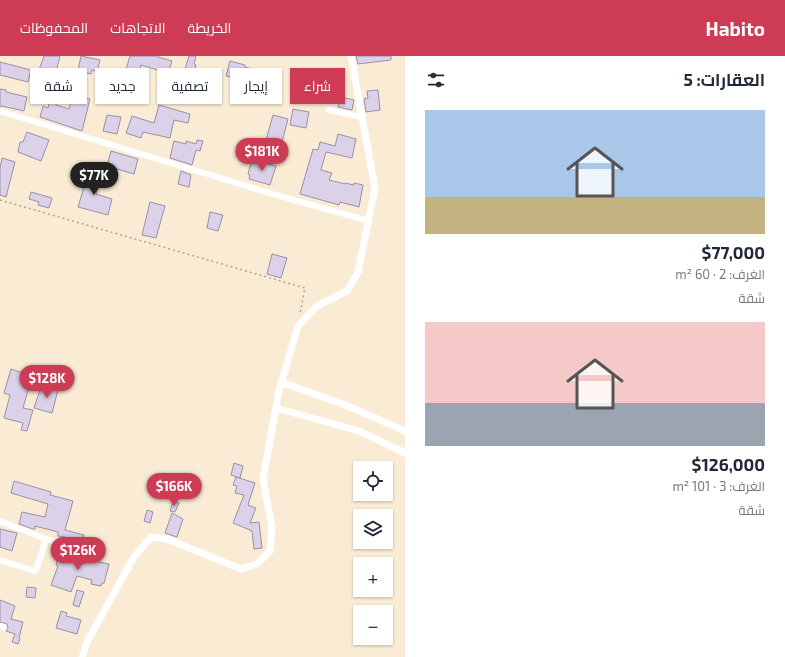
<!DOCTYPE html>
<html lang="ar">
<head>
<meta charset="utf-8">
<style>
	body { margin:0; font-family:"Exo 2",Cairo,sans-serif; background:#f6f6f7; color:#1f2937; direction:rtl; height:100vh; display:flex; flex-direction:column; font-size:15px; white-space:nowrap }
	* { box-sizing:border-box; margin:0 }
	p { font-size:13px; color:#747a83 }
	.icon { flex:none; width:22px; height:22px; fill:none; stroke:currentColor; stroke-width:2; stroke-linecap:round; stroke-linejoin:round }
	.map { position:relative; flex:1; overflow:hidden; direction:ltr }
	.drawer { display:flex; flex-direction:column; background:#fff; width:380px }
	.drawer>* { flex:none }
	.top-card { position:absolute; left:12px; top:12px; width:333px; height:36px; direction:rtl; display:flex; gap:8px }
	.fabs { position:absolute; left:353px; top:405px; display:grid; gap:8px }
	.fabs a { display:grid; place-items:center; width:40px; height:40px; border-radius:0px; background:#fff; box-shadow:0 1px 3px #0004; font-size:20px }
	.price { position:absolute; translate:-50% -34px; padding:0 9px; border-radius:14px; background:#cd3c54; color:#fff; font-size:13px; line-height:26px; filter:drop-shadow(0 1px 2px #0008) }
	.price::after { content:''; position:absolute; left:50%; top:24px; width:12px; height:9px; margin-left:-6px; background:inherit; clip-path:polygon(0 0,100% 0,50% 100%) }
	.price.current { background:#222; color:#fff }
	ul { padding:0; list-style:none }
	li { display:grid; align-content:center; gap:8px; height:212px; padding:0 20px }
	li span { display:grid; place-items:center; height:124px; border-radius:0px; color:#555 }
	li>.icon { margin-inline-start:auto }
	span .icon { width:72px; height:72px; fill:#fffc; stroke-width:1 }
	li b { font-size:17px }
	h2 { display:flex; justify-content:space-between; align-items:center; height:48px; padding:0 20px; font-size:17px }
	.tag { padding:0 14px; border-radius:0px; background:#fff; box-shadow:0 1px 3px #0004; font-size:14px; line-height:36px }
	.tag.current { background:#cd3c54; color:#fff }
	header { display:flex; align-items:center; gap:24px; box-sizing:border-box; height:56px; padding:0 20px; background:#cd3c54; color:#fff }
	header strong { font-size:19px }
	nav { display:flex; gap:22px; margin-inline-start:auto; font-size:14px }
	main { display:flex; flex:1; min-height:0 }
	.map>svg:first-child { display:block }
</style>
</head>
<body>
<header>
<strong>Habito</strong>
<nav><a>الخريطة</a><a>الاتجاهات</a><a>المحفوظات</a></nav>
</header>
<main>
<section class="drawer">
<h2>العقارات: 5<svg class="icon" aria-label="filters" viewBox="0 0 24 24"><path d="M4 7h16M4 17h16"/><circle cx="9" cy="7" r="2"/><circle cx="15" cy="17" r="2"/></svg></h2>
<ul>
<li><span style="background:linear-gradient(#a9c7e8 70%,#c2b280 0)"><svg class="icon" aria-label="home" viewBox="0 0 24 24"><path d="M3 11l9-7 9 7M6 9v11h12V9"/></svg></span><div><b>$77,000</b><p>الغرف: 2 · 60 m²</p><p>شقة</p></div></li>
<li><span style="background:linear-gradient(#f6c9c9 65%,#9aa5b1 0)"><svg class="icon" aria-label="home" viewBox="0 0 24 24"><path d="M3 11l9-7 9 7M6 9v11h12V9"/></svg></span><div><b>$126,000</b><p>الغرف: 3 · 101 m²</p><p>شقة</p></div></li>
</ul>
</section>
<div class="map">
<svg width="405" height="601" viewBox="0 0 405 601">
	<rect width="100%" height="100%" fill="#faebd5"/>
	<g fill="#dbd1e8" stroke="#9a90a6">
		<polygon points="44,0 60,0 55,20 46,18 47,16 39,14"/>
		<polygon points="81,0 100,4 97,16 92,14 91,18 78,14"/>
		<polygon points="130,0 159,0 158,1 172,5 168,17 141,9 133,41 119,37"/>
		<polygon points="189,0 196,0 194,8 196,9 191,29 185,27 185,24 179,22 182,12 185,13"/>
		<polygon points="356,0 391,0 391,4 358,8"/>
		<polygon points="230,5 245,9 245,11 259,15 256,27 226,20"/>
		<polygon points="0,6 31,14 28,26 0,19"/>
		<rect x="330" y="27" width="14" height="11"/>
		<polygon points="54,28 61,29 56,49 69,53 74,34 85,37 84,41 90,43 82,75 40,61 43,50 48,52"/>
		<polygon points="0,33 6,34 6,36 27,41 24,55 2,50 0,51"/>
		<polygon points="378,34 380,54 366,56 364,43 368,42 367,35"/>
		<polygon points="341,41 354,44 352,54 338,51"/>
		<polygon points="159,49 190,58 188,67 174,64 170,82 143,76 141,82 126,77 132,60 154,67"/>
		<polygon points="293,53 309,56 306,72 290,69"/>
		<polygon points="107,59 121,61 117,78 103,75"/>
		<polygon points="273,59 288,63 282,86 279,85 275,99 262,95 264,84 266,84"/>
		<polygon points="27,76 49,84 41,105 18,96 20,86 23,86"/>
		<polygon points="338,78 356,83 352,102 326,96 321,114 332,117 329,124 345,128 345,127 354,129 354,127 363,129 359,151 340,146 339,149 300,138 313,93 318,94 320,86 335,90"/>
		<polygon points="197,84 203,85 200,95 196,94 192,109 170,102 174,85 186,88 186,85 196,88"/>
		<polygon points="111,95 138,103 134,118 107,110"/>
		<polygon points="2,102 15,106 6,141 0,139 0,112"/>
		<polygon points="252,104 276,110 270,129 249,123 250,119 248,118"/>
		<polygon points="181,115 191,119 189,131 178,128"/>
		<polygon points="84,117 101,122 96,138 112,143 108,159 78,151 84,131 81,130"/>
		<polygon points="31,136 52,142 49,152 38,149 39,146 29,143"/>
		<polygon points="150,146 165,150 156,182 142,179"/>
		<polygon points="210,156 223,159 218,175 207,172"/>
		<polygon points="272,198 287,202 281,222 267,218"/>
		<polygon points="11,313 32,320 23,352 33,354 27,375 21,374 23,367 4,362 10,339 4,337"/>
		<polygon points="53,328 59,330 52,357 34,352 41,331 51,334"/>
		<polygon points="234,407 243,410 240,422 231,419"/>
		<polygon points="236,421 255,427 248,449 256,452 250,467 259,466 262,492 254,493 252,475 233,467 244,439 235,437 237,430 233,429"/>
		<polygon points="14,425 51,436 50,439 73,445 65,474 84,479 81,487 69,484 70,482 58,480 58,476 35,470 35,473 33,473 19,468 22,456 45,461 48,448 11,437"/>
		<polygon points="173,446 179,447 175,456 170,455"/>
		<polygon points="147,454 153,456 150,467 144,465"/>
		<polygon points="172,457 183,463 177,481 165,477"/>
		<polygon points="0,473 17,477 12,495 0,491"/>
		<polygon points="56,492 66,495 65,501 84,508 86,500 98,504 98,506 109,508 104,527 102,527 101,530 91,528 92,524 77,520 71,536 51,529 58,510 56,509 59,499 55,498"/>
		<polygon points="27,531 36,532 35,542 26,541"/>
		<polygon points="77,534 84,536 79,551 73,549"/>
		<polygon points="0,544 15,550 11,563 23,566 19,582 20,583 18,588 12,586 15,578 6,575 8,572 7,568 0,566"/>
		<polygon points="61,555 67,557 66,560 81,564 77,578 56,572"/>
	</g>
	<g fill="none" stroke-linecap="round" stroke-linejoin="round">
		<polyline stroke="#afa493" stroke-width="1.5" stroke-dasharray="2 3" stroke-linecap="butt" points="0,144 305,232 300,258"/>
		<g stroke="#fff" stroke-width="6">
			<polyline points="329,54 362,61"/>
			<polyline points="0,55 276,139 369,165"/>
			<polyline points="0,465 46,483 100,496"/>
			<polyline points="0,504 35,515 38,509 46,483"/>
			<polyline points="0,570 4,571"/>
		</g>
		<g stroke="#fff" stroke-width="7">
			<polyline points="281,326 348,350 405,375"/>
			<polyline points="276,352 359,375 405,397"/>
			<polyline points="82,601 88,584 134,501 151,481 167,483 241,513 257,508 270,495 272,471 263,423 279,335 298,270 317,250 347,235 358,216 375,132 351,0"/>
		</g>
	</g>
</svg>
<div class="fabs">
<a><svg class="icon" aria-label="locate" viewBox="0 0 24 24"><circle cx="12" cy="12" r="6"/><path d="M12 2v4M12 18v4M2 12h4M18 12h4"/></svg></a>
<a><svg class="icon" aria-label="layers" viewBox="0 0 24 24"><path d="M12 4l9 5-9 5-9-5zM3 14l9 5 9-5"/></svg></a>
<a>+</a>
<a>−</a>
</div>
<b class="price" style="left:262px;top:116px">$181K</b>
<b class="price current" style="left:94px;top:140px">$77K</b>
<b class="price" style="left:47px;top:343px">$128K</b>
<b class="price" style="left:174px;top:451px">$166K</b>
<b class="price" style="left:78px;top:515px">$126K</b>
<div class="top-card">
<a class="tag current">شراء</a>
<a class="tag">إيجار</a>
<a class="tag">تصفية</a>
<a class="tag">جديد</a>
<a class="tag">شقة</a>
</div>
</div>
</main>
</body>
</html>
